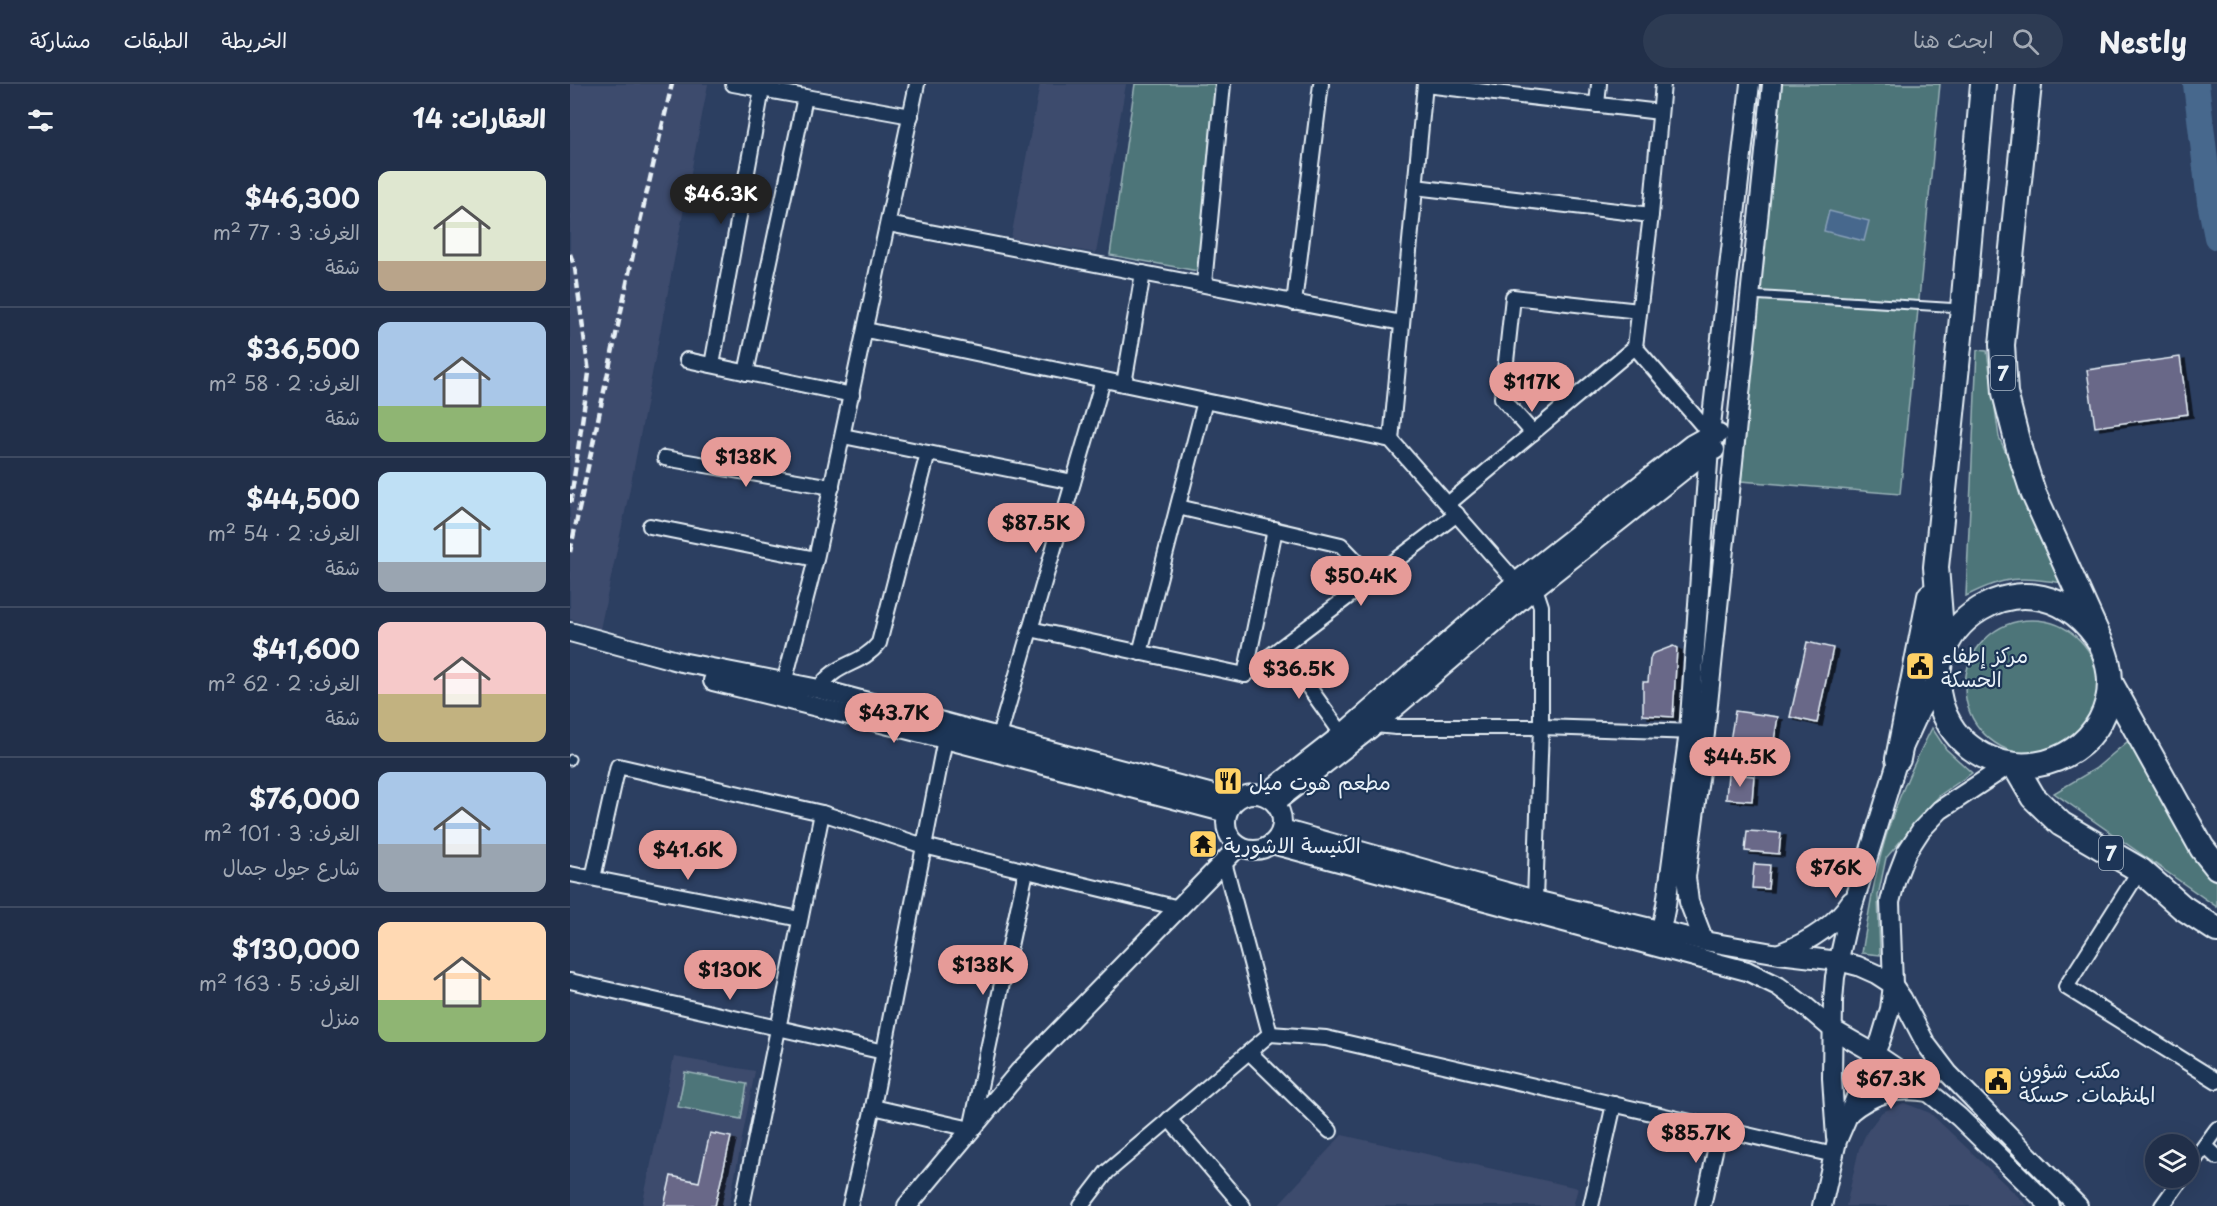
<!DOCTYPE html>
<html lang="ar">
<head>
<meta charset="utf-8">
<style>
	body { margin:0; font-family:"Playpen Sans","Playpen Sans Arabic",sans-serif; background:#2d3b53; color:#f1f3f6; direction:rtl; height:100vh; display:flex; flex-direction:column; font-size:22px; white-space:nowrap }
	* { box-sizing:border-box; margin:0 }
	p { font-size:20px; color:#a2a9b4 }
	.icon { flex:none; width:33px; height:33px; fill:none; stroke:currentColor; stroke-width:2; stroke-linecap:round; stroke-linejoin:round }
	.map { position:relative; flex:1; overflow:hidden; direction:ltr }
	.panel { display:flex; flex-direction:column; background:#212f49; width:570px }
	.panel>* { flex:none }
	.fabs { position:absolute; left:1575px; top:1050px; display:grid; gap:12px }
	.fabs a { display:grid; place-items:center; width:54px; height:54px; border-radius:50%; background:#212f49; box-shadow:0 6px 24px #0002,0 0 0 2px #3e4a61; font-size:30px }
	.price { position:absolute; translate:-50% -51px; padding:0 14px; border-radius:21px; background:#e69b98; color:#111; font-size:20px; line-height:39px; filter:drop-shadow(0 2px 3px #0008) }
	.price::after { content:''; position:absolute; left:50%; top:36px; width:18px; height:14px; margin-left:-9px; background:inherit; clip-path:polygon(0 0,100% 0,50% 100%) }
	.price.selected { background:#222; color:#fff }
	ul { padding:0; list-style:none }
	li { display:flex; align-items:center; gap:18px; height:150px; padding:0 24px }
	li+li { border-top:2px solid #3e4a61 }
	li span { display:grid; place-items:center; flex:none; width:168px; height:120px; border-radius:12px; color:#555 }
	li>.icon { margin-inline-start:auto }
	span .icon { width:72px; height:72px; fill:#fffc; stroke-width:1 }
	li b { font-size:26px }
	h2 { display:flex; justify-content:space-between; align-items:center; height:72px; padding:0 24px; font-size:26px }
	header { display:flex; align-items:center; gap:36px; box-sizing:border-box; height:84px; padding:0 30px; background:#212f49; border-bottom:2px solid #3e4a61 }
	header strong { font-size:28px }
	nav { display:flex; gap:33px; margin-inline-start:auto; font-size:21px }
	.search { width:420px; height:54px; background:#2d3b53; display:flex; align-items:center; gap:15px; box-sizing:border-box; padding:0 21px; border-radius:33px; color:#a2a9b4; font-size:22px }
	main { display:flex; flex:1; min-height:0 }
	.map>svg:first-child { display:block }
</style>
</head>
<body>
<header>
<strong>Nestly</strong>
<div class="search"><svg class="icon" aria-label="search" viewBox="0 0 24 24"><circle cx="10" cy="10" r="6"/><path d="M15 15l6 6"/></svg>ابحث هنا</div>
<nav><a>الخريطة</a><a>الطبقات</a><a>مشاركة</a></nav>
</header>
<main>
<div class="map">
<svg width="1647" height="1122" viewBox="0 0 1647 1122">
	<defs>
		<filter id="shadow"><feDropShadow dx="5" dy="3" stdDeviation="0" flood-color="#0009"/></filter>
	</defs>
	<rect width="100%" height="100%" fill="#2c3f61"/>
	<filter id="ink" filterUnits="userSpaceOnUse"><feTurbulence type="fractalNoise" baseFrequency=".0167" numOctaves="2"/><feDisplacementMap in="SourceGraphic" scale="12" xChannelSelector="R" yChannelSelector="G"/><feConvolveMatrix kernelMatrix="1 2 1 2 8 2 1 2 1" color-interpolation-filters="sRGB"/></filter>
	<g filter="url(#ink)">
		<g fill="#3e4b6d">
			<polygon points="0,0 138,0 59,409 30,545 0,535"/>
			<polygon points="470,0 556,0 526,169 441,154"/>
			<polygon points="104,973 185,987 159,1122 72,1122"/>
			<polygon points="1334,1019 1360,1029 1458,1122 1276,1122 1289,1065 1297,1048 1312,1028"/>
			<polygon points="772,1051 1008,1104 1003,1122 707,1122"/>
		</g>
		<g fill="#4d7579" stroke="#9ab3b8" stroke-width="1.5">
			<polygon points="565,0 645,0 628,187 540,171"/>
			<polygon points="1211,0 1370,0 1330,410 1171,397"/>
			<path d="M1407 266 1417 267 1429 353 1494 499C1449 493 1437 491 1396 512Z"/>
			<circle cx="1462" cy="603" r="67"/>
			<path d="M1362 644 1376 665 1402 689 1370 711 1316 774 1308 812 1310 871 1292 869C1299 828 1305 786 1318 746 1329 710 1345 677 1362 644Z"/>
			<polygon points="1563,653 1608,735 1647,800 1647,823 1484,709 1525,685"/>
			<polygon points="115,988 177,1000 171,1035 108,1023"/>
		</g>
		<polygon fill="#47688d" stroke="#879fb8" stroke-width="1.5" points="1259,127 1299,137 1294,157 1254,147"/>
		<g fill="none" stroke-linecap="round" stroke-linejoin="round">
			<polyline stroke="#47688d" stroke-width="26" points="1626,0 1640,118 1647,153"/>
		</g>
		<g fill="#696788" stroke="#e8f1f8" stroke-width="1.5" filter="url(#shadow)">
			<polygon points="1610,273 1618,330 1525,343 1517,286"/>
			<polygon points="1237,558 1263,564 1247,639 1220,633"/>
			<polygon points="1103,562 1107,564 1103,633 1073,631 1073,598 1078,598 1080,575 1082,570"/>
			<polygon points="1165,627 1208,633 1203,663 1160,657"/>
			<polygon points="1158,690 1184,692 1182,717 1156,715"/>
			<polygon points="1177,747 1211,749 1209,770 1175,767"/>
			<polygon points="1184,780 1200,781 1198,805 1182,804"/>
			<polygon points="140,1049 161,1053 145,1122 94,1122 101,1092 129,1098"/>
		</g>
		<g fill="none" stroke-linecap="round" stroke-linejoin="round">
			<g stroke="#e8f1f8" stroke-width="11">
				<g id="lane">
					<polyline points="1180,211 1390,224"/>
					<polyline points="0,677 1,675"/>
				</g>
			</g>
			<g stroke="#e8f1f8" stroke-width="18">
				<g id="street">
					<polyline points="163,0 341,32"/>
					<polyline points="1093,0 1081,131 1065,263 1140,350"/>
					<polyline points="855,1 1090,28"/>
					<polyline points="1027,21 1029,0"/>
					<polyline points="845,103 1081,131"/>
					<polyline points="318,140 832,239"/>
					<polyline points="634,200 653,0"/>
					<polyline points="724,219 751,0"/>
					<polyline points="296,246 821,356 946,498"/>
					<polyline points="117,276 282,311"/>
					<polyline points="142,281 192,5"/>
					<polyline points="176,289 235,13"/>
					<polyline points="554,300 573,189"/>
					<polyline points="963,349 932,314 943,213 1069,227"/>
					<polyline points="273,352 503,398"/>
					<polyline points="821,356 855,0"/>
					<polyline points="95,374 262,403"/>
					<polyline points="878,420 1065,263"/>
					<polyline points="608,423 771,461 803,494"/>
					<polyline points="80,442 246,475"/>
					<polyline points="965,504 971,522 971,643 965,816"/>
					<polyline points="460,545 675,591 887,430"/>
					<polyline points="711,564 772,650"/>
					<polyline points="570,569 635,317"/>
					<polyline points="675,591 705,445"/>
					<path d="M249 605C266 577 290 583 309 559L358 369"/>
					<polyline points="212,607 246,475 347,0"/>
					<polyline points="805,641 826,643 971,643 1127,648"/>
					<polyline points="429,652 533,296"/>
					<polyline points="1570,786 1496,903 1647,997"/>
					<polyline points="0,790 230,835"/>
					<polyline points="23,794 48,682 252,729 354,762 609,824"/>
					<polyline points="0,897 314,968"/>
					<polyline points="700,950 756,954 1264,1071"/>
					<polyline points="679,968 760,1047"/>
					<polyline points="303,1023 401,1045 456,787"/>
					<polyline points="599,1035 673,1122"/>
					<polyline points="1635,1062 1647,1073"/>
					<polyline points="1618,1085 1647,1045"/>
					<polyline points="172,1122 252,729"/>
					<polyline points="280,1122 303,1023 375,655"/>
					<polyline points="511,1122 537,1088 700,950 654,778"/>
					<polyline points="1021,1122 1044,1020"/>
					<polyline points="1133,1122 1150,1044"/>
					<polyline points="1592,1122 1612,1094"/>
				</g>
			</g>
			<g stroke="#e8f1f8" stroke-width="22">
				<g id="secondary">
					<polyline points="0,548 111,578 249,605 665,716"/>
					<polyline points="143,597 375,655 657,729"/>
					<circle cx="684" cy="738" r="28"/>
					<polyline points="694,711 772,650 946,498 1122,360 1140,350 1149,350"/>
					<polyline points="705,719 805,641 965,504 1139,366 1145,366"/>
					<polyline points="712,745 965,816 1134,857 1209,870 1269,877 1288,882 1306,890 1323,901 1332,914 1356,960 1378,989 1508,1122"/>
					<polyline points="702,760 1177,887 1208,902 1235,922 1262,945 1304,969 1344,996 1389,1033 1480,1122"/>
					<polyline points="1091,846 1096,821 1119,648 1140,350 1180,0"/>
					<polyline points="1134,857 1119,818 1116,793 1135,649 1202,0"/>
					<path d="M1210 869C1238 858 1264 843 1281 817"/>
					<path d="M1279 1029C1303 1009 1328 1003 1358 1008"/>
					<polyline points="1266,1054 1262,994 1263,917 1265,893 1276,844 1328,675 1350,627 1368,595"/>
					<polyline points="337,1122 449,988 669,762"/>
					<polyline points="1252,1122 1267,1057 1311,955 1320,925 1323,901 1320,818 1326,795 1336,769 1351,746 1370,726 1438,681"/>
				</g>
			</g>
			<g stroke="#e8f1f8" stroke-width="28">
				<g id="highway">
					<path d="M1459 0 1432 261 1435 309 1450 368 1463 408 1532 561C1536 573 1540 584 1540 597 1541 656 1480 695 1426 677 1408 671 1390 658 1380 641 1325 548 1465 451 1532 561"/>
					<polyline points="1373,570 1366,483 1393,224 1413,0"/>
					<polyline points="1540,598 1632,764 1647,783"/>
					<polyline points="1328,675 1360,512"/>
					<polyline points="1445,682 1463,713 1491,740 1570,786 1612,823 1647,846"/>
				</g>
			</g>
			<use href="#lane" stroke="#1d3557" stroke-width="7"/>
			<use href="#street" stroke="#1d3557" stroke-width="14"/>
			<use href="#secondary" stroke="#1d3557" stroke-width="18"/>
			<use href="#highway" stroke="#1d3557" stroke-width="24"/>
			<g stroke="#e8f1f8" stroke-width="4.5" stroke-dasharray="9 4.5" stroke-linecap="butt">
				<polyline points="0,170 5,184 19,289 0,422"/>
				<polyline points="0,468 69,142 102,0"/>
			</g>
		</g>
	</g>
	<defs>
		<g id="civic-square" transform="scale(1.5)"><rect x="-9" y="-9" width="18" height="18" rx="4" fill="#ffd166" stroke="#1d3557"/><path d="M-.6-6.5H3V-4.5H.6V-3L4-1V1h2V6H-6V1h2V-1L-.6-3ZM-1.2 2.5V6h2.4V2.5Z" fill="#111"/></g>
		<g id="restaurant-square" transform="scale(1.5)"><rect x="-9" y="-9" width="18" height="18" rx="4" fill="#ffd166" stroke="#1d3557"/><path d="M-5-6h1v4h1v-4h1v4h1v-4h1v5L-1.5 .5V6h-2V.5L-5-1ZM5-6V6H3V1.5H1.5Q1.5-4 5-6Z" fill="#111"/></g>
		<g id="temple-square" transform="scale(1.5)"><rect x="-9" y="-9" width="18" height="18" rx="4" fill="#ffd166" stroke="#1d3557"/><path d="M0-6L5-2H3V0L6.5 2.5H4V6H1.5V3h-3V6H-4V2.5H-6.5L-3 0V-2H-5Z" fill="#111"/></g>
	</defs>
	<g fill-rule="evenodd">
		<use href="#civic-square" x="1350" y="582"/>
		<use href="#restaurant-square" x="658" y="697"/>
		<use href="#temple-square" x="633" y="760"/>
		<use href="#civic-square" x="1428" y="997"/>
	</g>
	<g text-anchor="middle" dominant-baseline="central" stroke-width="4.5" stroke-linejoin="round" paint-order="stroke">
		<g fill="#1d3557" stroke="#abb9c8" stroke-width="1.5">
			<rect x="1421" y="272" width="24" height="34" rx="4.5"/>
			<rect x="1529" y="752" width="24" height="34" rx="4.5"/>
		</g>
		<g font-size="20" font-weight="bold" fill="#e8f1f8">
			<text x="1433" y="289">7</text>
			<text x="1541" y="769">7</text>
		</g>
		<g font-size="21" fill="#e8f1f8" stroke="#1d3557" text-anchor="start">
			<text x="1371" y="570">مركز إطفاء<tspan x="1371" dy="24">الحسكة</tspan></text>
			<text x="679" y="697">مطعم هوت ميل</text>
			<text x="654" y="760">الكنيسة الاشورية</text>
			<text x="1449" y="985">مكتب شؤون<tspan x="1449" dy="24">المنظمات. حسكة</tspan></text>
		</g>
	</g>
</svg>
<div class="fabs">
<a><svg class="icon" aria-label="layers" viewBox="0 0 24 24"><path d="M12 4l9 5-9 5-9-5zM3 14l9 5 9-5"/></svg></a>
</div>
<b class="price selected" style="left:151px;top:141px">$46.3K</b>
<b class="price" style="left:962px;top:329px">$117K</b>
<b class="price" style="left:176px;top:404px">$138K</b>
<b class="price" style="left:466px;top:470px">$87.5K</b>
<b class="price" style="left:791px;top:523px">$50.4K</b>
<b class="price" style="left:729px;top:616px">$36.5K</b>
<b class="price" style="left:324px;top:660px">$43.7K</b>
<b class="price" style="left:1170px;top:704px">$44.5K</b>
<b class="price" style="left:118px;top:797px">$41.6K</b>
<b class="price" style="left:1266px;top:815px">$76K</b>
<b class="price" style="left:413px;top:912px">$138K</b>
<b class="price" style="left:160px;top:917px">$130K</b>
<b class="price" style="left:1321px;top:1026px">$67.3K</b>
<b class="price" style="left:1126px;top:1080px">$85.7K</b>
</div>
<section class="panel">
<h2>العقارات: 14<svg class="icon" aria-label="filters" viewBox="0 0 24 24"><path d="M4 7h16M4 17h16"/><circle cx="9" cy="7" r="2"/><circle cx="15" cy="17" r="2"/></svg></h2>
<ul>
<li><span style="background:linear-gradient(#dfe7d0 75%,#b9a48a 0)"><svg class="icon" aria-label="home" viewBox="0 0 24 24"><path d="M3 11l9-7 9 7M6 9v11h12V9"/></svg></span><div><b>$46,300</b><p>الغرف: 3 · 77 m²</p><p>شقة</p></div></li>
<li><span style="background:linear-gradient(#a9c7e8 70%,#8fb573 0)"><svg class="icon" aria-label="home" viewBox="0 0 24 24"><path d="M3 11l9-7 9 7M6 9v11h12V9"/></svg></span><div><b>$36,500</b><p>الغرف: 2 · 58 m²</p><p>شقة</p></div></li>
<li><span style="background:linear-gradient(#bfe0f5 75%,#9aa5b1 0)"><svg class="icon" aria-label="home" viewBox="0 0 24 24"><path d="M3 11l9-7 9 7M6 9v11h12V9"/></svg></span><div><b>$44,500</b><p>الغرف: 2 · 54 m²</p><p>شقة</p></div></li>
<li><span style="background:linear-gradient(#f6c9c9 60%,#c2b280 0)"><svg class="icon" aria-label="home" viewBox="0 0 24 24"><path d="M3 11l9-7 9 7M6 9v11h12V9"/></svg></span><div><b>$41,600</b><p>الغرف: 2 · 62 m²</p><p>شقة</p></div></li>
<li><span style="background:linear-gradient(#a9c7e8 60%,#9aa5b1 0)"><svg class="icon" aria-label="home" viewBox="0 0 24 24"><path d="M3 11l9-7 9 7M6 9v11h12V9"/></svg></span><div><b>$76,000</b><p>الغرف: 3 · 101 m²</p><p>شارع جول جمال</p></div></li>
<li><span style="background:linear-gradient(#ffd9b3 65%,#8fb573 0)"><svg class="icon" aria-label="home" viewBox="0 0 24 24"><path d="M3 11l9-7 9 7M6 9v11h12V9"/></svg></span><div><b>$130,000</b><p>الغرف: 5 · 163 m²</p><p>منزل</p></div></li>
</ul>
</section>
</main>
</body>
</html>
